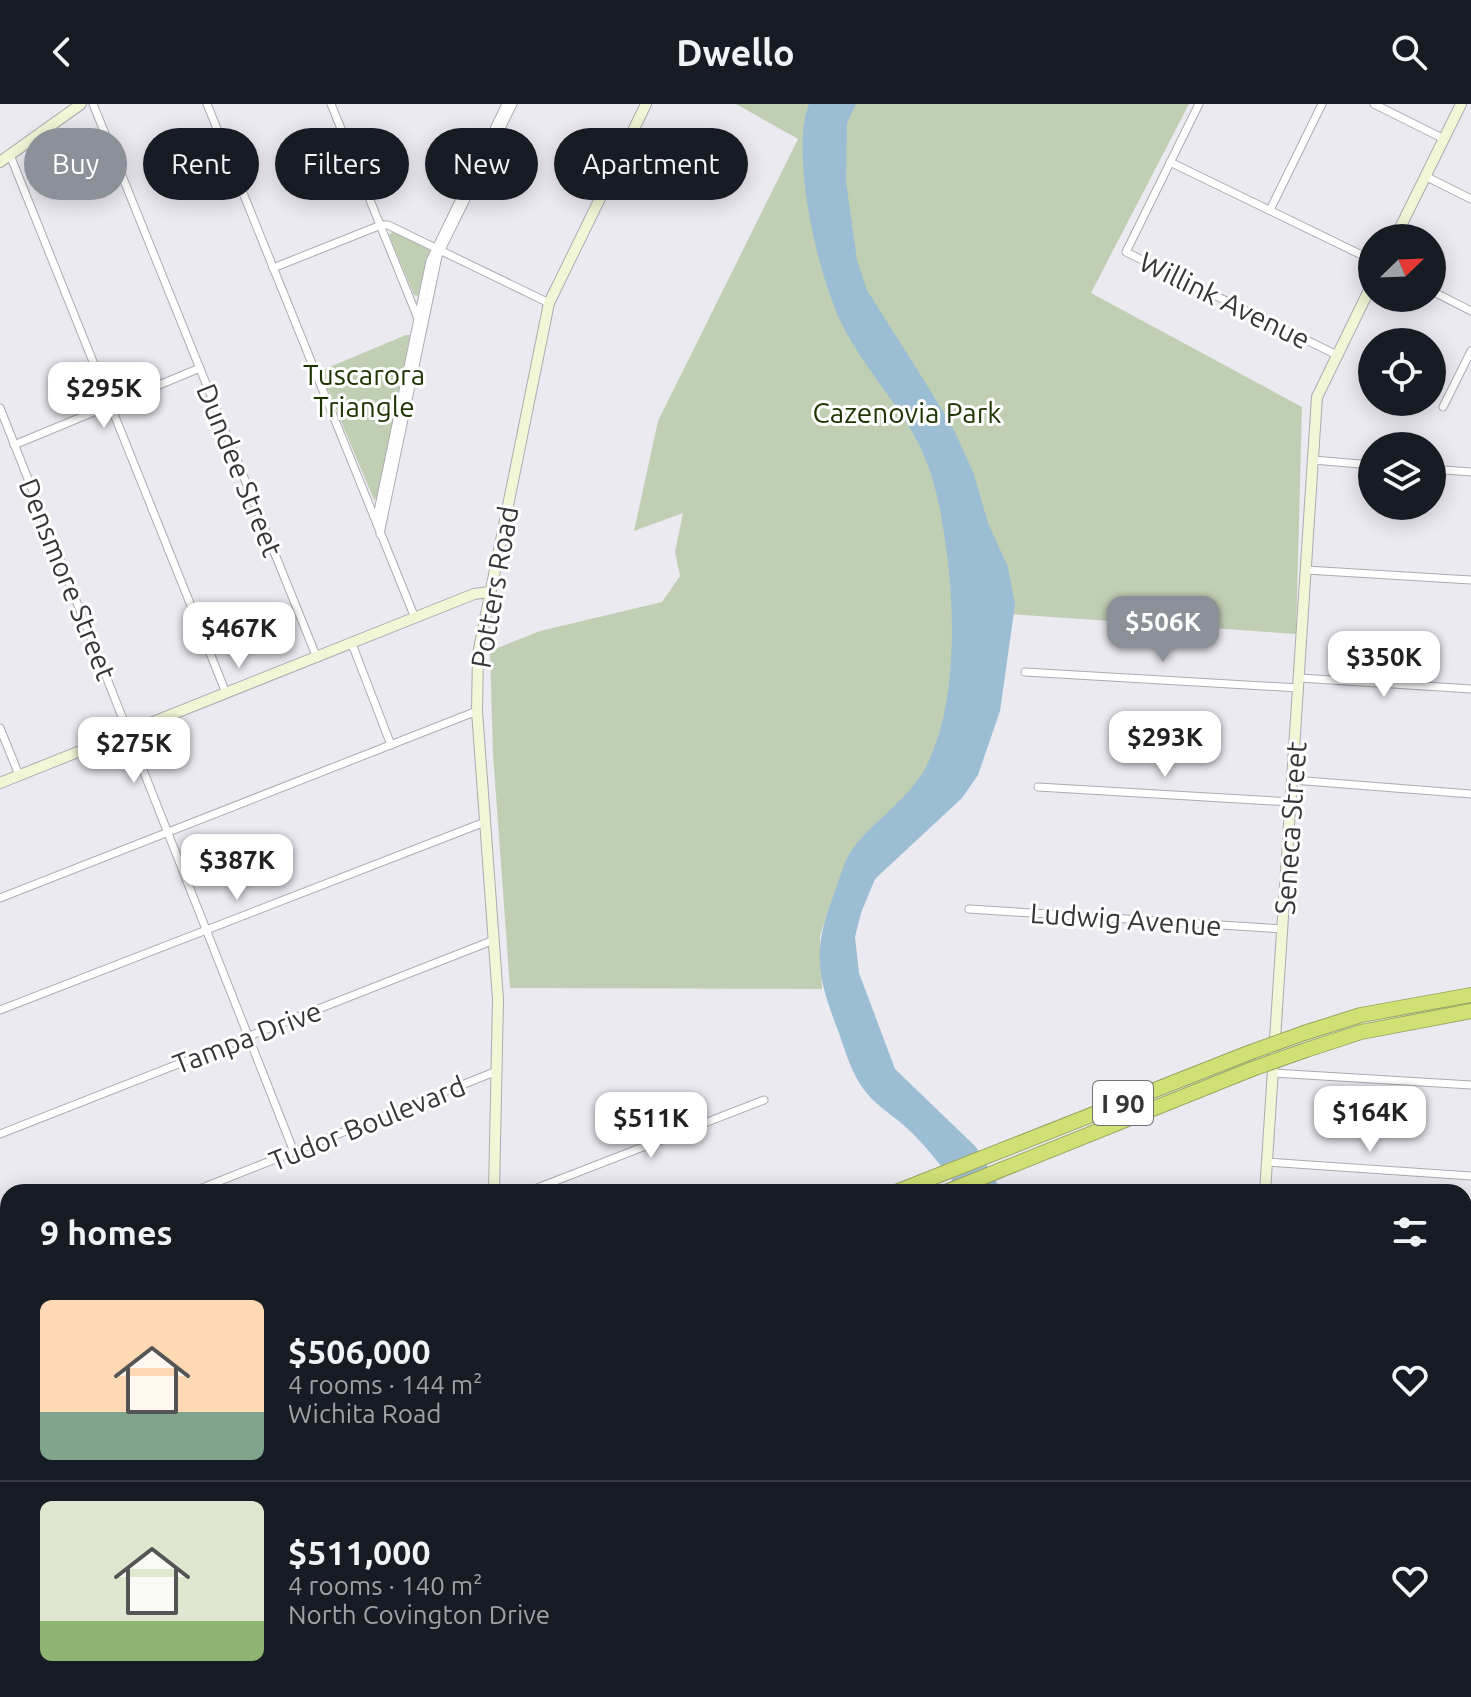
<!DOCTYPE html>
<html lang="en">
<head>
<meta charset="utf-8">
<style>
	body { margin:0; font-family:Ubuntu,sans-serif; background:#242831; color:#f1f3f6; height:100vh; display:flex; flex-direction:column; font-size:30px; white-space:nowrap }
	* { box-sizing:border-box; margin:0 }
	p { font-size:26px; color:#9ea1a6 }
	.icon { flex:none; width:44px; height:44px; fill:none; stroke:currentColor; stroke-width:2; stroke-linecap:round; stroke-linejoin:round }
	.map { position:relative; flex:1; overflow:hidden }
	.side { position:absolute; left:0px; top:1080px; width:1472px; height:514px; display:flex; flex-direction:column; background:#171b24; border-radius:24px 24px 0 0; box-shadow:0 4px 20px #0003 }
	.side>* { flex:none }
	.hud { position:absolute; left:24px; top:24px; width:800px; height:72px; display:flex; gap:16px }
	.needle { width:52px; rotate:67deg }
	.controls { position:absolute; left:1358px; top:120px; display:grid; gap:16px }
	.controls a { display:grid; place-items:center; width:88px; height:88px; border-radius:50%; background:#171b24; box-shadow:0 4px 20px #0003; font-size:40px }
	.price { position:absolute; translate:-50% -68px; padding:0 18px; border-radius:16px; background:#fff; color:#222; font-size:26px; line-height:52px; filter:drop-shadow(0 2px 4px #0008) }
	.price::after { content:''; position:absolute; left:50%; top:48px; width:24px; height:18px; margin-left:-12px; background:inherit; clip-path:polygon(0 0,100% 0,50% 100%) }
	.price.active { background:#8c9099; color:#fff }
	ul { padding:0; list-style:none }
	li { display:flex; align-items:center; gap:24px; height:200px; padding:0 40px }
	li+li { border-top:2px solid #363941 }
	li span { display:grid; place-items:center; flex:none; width:224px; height:160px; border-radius:12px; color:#555 }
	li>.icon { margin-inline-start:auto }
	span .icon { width:96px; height:96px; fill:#fffc; stroke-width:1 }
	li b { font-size:34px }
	h2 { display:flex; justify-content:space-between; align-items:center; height:96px; padding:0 40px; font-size:34px }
	.chip { padding:0 28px; border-radius:36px; background:#171b24; box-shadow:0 4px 20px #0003; font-size:28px; line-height:72px }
	.chip.active { background:#8c9099; color:#fff }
	header { display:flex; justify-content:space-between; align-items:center; height:104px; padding:0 40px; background:#171b24; font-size:36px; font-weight:700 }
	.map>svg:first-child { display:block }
</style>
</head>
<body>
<header><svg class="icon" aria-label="back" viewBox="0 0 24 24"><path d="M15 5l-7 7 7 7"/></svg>Dwello<svg class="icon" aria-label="search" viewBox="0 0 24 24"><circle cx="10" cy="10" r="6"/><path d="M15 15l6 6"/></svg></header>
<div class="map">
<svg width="1471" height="1593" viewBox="0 0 1471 1593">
	<rect width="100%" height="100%" fill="#eceaf1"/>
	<polygon fill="#f4dcd2" points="69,1586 203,1586 206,1593 62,1593"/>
	<g fill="#c0cfb3">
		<polygon points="736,0 1189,0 1091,189 1302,303 1296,530 996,509 928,674 833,793 820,832 822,885 510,884 493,650 490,547 540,527 662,498 680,472 675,448 683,409 634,427 658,317 798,35"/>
		<polygon points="393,127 430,146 418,192 414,191 389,131"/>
		<polygon points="406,231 410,231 377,394 374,396 320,267"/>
	</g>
	<polygon fill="#acbe9e" points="8,1365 8,1463 0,1469 0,1369"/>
	<g fill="#9cbed4">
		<path d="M809 0H856L847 19 846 77 857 156 867 186 930 286 954 326 974 370 988 419 1008 463 1015 501 1000 607 978 671 962 694 875 775 861 809 855 833 859 869 895 965 976 1043 1002 1088H961C945 1067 929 1045 910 1027 896 1013 877 1003 865 987 853 972 846 950 840 932 817 871 811 850 835 787 840 774 844 758 851 747 873 716 909 696 927 661 955 604 955 521 948 458 943 420 938 382 922 347 902 303 866 267 844 224 819 178 789 49 809 0Z"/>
		<polygon points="1102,1586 1148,1586 1148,1593 1103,1593"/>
	</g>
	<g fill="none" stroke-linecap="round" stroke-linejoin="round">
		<g stroke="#acabb1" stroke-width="9">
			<g id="street">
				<polyline points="93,0 317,554"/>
				<polyline points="207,0 415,514"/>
				<polyline points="331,0 417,212"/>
				<polyline points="1199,0 1126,148 1337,251"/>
				<polyline points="1374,0 1444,35"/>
				<polyline points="10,51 226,589"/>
				<polyline points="1170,58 1372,156"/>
				<polyline points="1425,72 1471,95"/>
				<polyline points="1270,106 1322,0"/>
				<polyline points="273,164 381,121 388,121 549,199"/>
				<polyline points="1432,187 1471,207"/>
				<polyline points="1443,303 1471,247"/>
				<polyline points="0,304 294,1048"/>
				<polyline points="14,341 200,264"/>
				<polyline points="1313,356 1372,361"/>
				<polyline points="1432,365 1471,368"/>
				<polyline points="376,417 430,157 506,0"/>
				<polyline points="380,430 438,152 513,0"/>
				<polyline points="1306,466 1471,476"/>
				<polyline points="352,540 391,641"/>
				<polyline points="1025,568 1299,584"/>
				<polyline points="1300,574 1471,585"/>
				<polyline points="0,624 19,671"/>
				<polyline points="1293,676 1471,690"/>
				<polyline points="1038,683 1291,698"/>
				<polyline points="0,794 477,607"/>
				<polyline points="969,805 1283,825"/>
				<polyline points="0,906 485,718"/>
				<polyline points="1273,969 1471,981"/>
				<polyline points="0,1030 494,836"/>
				<polyline points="1267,1058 1471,1072"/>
				<polyline points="192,1088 497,967"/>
				<polyline points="527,1088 764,996"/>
				<polyline points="0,1164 8,1160"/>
				<polyline points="1464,1253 1471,1253"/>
				<polyline points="0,1297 8,1294"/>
				<polyline points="1464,1344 1471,1345"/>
				<polyline points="1464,1438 1471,1438"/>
				<polyline points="1464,1530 1471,1530"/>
				<polyline points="538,1586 541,1593"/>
				<polyline points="649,1586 652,1593"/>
			</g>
		</g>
		<g stroke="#acabb1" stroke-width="12">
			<g id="secondary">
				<polyline points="0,58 81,0"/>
				<polyline points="1395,134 1461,0"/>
				<polyline points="0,679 474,490 489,488"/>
				<polyline points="494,1088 498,895 477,607 478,550 549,199 646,0"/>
				<polyline points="1265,1088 1317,293 1372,180"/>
				<polyline points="1464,1162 1471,1163"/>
				<polyline points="481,1593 481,1586"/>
				<polyline points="709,1593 719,1586"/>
				<polyline points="1228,1593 1229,1586"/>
			</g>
		</g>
		<g stroke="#9aa460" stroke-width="16">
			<g id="highway">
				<polyline points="1304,929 1361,911 1471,891"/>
				<polyline points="1306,946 1361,928 1471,907"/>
				<polyline points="896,1088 1251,948"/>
				<polyline points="946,1088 1252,965"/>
				<polyline points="0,1507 8,1500"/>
				<polyline points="0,1538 8,1532"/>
				<polyline points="0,1565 8,1557"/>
				<polyline points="0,1587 8,1580"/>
			</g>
		</g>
		<use href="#street" stroke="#fff" stroke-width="7"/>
		<use href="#secondary" stroke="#f1f6d6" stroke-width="10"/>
		<use href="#highway" stroke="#d0e075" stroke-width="14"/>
		<g stroke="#9aa460" stroke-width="16" stroke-linecap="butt">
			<g id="highway-bridge">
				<polyline points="1251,948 1304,929"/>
				<polyline points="1252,965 1306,946"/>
			</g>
		</g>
		<use href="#highway-bridge" stroke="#d0e075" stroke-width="14"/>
	</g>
	<g text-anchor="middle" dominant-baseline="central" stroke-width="6" stroke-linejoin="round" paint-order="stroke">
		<rect fill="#fff" stroke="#727274" stroke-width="2" x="1093" y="977" width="60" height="44" rx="6"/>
		<g font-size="26" font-weight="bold" fill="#363538">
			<text x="1123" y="999">I 90</text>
		</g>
		<g font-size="28" fill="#363538" stroke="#fff">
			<text transform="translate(1225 196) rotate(26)">Willink Avenue</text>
			<text transform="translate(240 366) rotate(68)">Dundee Street</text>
			<text transform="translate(68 475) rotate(68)">Densmore Street</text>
			<text transform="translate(494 483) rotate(-80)">Potters Road</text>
			<text transform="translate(1290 724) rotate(-86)">Seneca Street</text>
			<text transform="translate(1126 815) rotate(4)">Ludwig Avenue</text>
			<text transform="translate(247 933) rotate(-21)">Tampa Drive</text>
			<text transform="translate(367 1019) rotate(-22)">Tudor Boulevard</text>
		</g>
		<g font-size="28" fill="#1e3402" stroke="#fff">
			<text x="364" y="270">Tuscarora<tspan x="364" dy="32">Triangle</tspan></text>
			<text x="907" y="308">Cazenovia Park</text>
		</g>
	</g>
</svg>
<div class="controls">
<a><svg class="needle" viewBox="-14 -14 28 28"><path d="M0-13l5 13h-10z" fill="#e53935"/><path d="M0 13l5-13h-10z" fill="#9ea1a6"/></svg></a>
<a><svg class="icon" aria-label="locate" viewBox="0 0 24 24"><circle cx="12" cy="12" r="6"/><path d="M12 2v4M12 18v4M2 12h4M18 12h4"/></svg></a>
<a><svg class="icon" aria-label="layers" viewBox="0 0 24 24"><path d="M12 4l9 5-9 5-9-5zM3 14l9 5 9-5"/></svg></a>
</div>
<b class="price" style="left:104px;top:326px">$295K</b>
<b class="price active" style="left:1163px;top:560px">$506K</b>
<b class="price" style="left:239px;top:566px">$467K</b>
<b class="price" style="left:1384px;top:595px">$350K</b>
<b class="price" style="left:1165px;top:675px">$293K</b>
<b class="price" style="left:134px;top:681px">$275K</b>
<b class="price" style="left:237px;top:798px">$387K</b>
<b class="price" style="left:1370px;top:1050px">$164K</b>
<b class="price" style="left:651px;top:1056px">$511K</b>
<div class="hud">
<a class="chip active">Buy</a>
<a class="chip">Rent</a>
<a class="chip">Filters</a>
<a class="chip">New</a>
<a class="chip">Apartment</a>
</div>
<section class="side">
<h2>9 homes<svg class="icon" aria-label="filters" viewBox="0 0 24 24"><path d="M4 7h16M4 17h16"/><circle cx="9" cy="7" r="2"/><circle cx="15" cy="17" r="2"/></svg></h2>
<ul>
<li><span style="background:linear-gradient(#ffd9b3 70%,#7fa58c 0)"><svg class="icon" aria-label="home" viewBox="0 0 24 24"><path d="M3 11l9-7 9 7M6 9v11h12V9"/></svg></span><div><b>$506,000</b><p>4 rooms · 144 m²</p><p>Wichita Road</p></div><svg class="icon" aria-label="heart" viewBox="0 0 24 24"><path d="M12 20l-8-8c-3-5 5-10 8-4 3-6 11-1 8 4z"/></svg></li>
<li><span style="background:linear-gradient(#dfe7d0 75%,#8fb573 0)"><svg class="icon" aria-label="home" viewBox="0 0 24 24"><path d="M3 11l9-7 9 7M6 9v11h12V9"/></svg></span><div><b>$511,000</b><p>4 rooms · 140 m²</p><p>North Covington Drive</p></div><svg class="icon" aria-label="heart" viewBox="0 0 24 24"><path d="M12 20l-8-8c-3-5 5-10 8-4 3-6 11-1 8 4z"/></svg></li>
</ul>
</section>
</div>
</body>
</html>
